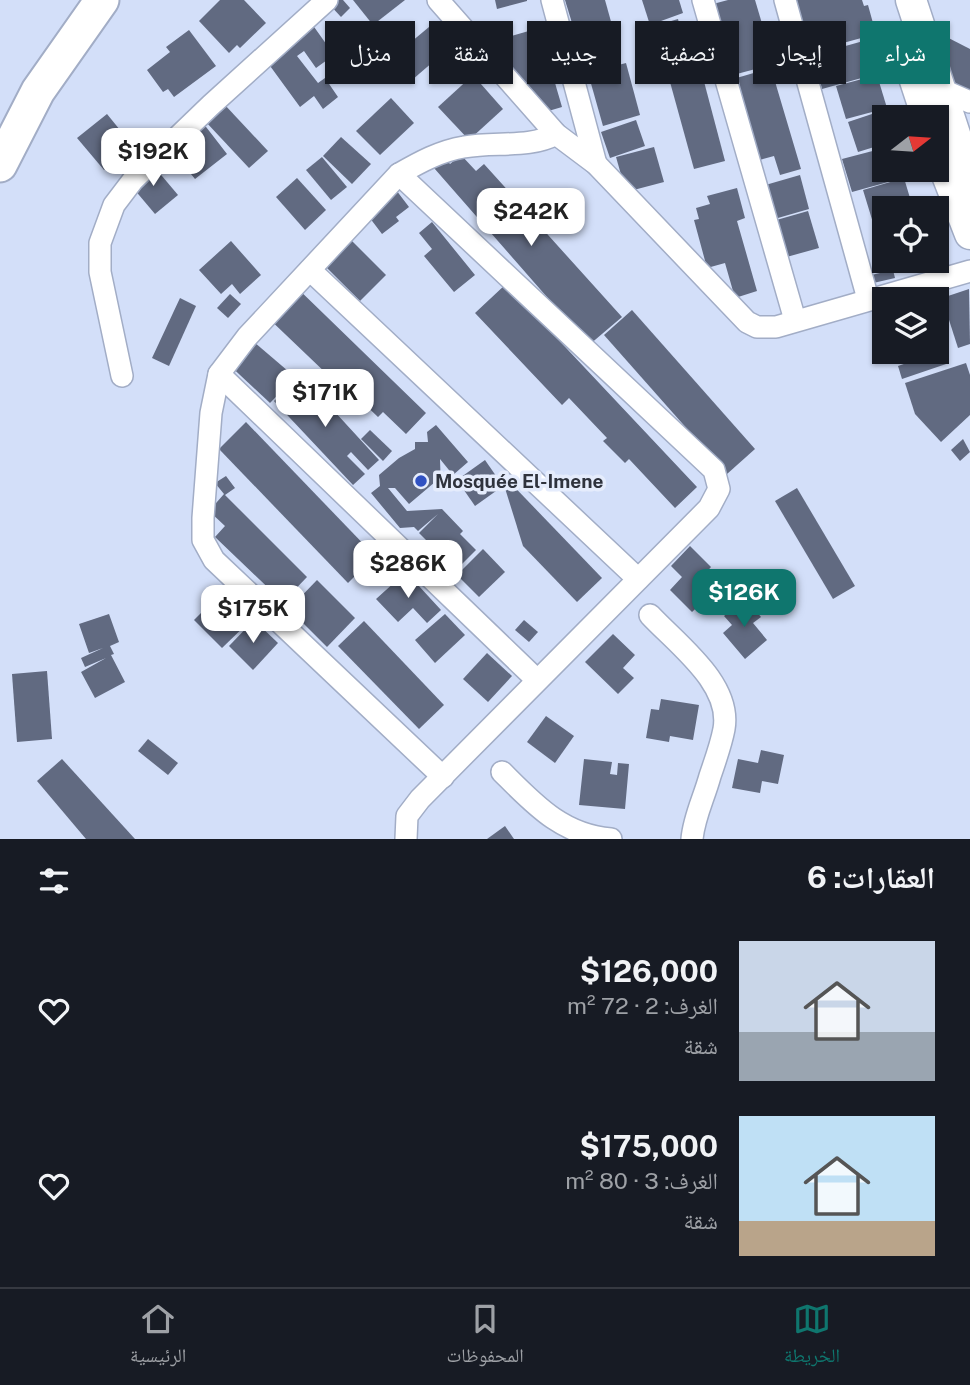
<!DOCTYPE html>
<html lang="ar">
<head>
<meta charset="utf-8">
<style>
	body { margin:0; font-family:"Public Sans","Noto Naskh Arabic",sans-serif; background:#242831; color:#f1f3f6; direction:rtl; height:100vh; display:flex; flex-direction:column; font-size:26px; white-space:nowrap }
	* { box-sizing:border-box; margin:0 }
	p { font-size:23px; color:#9ea1a6 }
	.icon { flex:none; width:38px; height:38px; fill:none; stroke:currentColor; stroke-width:2; stroke-linecap:round; stroke-linejoin:round }
	.map { position:relative; height:839px; overflow:hidden; direction:ltr }
	.sheet { display:flex; flex-direction:column; background:#171b24; flex:1 }
	.sheet>* { flex:none }
	.banner { position:absolute; left:21px; top:21px; width:929px; height:63px; direction:rtl; display:flex; gap:14px }
	.needle { width:46px; rotate:73deg }
	.buttons { position:absolute; left:872px; top:105px; display:grid; gap:14px }
	.buttons a { display:grid; place-items:center; width:77px; height:77px; border-radius:0px; background:#171b24; box-shadow:0 2px 5px #0004; font-size:35px }
	.price { position:absolute; translate:-50% -60px; padding:0 16px; border-radius:14px; background:#fff; color:#222; font-size:23px; line-height:46px; filter:drop-shadow(0 2px 4px #0008) }
	.price::after { content:''; position:absolute; left:50%; top:42px; width:21px; height:16px; margin-left:-10px; background:inherit; clip-path:polygon(0 0,100% 0,50% 100%) }
	.price.active { background:#0f766e; color:#fff }
	ul { padding:0; list-style:none }
	li { display:flex; align-items:center; gap:21px; height:175px; padding:0 35px }
	li span { display:grid; place-items:center; flex:none; width:196px; height:140px; border-radius:0px; color:#555 }
	li>.icon { margin-inline-start:auto }
	span .icon { width:84px; height:84px; fill:#fffc; stroke-width:1 }
	li b { font-size:30px }
	h2 { display:flex; justify-content:space-between; align-items:center; height:84px; padding:0 35px; font-size:30px }
	.chip { padding:0 24px; border-radius:0px; background:#171b24; box-shadow:0 2px 5px #0004; font-size:24px; line-height:63px }
	.chip.active { background:#0f766e; color:#fff }
	.dock { display:flex; justify-content:space-around; align-items:center; height:98px; border-top:2px solid #363941; background:#171b24; font-size:19px; color:#9ea1a6 }
	.dock a { display:grid; justify-items:center; gap:4px }
	.dock .active { color:#0f766e }
	.map>svg:first-child { display:block }
</style>
</head>
<body>
<div class="map">
<svg width="970" height="839" viewBox="0 0 970 839">
	<rect width="100%" height="100%" fill="#d3dff9"/>
	<g fill="#616a81">
		<polygon points="220,0 244,0 266,23 240,48 237,45 229,53 199,21"/>
		<polygon points="334,0 343,0 350,8 341,17 329,4"/>
		<polygon points="353,0 405,0 373,25"/>
		<polygon points="495,0 527,0 527,1 497,9"/>
		<polygon points="565,0 605,0 615,36 579,46"/>
		<polygon points="642,0 679,0 683,13 650,25"/>
		<polygon points="728,0 755,0 774,64 733,75 713,4"/>
		<polygon points="792,0 862,0 864,6 868,5 876,34 821,49 813,21 799,25"/>
		<polygon points="678,19 680,27 693,24 698,39 667,48 661,24"/>
		<polygon points="312,24 334,55 316,68 304,51 297,56 318,83 325,78 338,97 323,109 314,96 300,107 265,59"/>
		<polygon points="429,27 448,49 412,80 393,57"/>
		<polygon points="539,28 562,107 545,112 507,65 498,40"/>
		<polygon points="931,29 970,49 970,99 934,81"/>
		<polygon points="189,30 216,66 174,97 168,89 163,92 147,70 170,52 166,47"/>
		<polygon points="867,40 876,74 822,89 813,55"/>
		<polygon points="697,44 704,68 667,78 660,55"/>
		<polygon points="626,63 640,115 603,126 588,73"/>
		<polygon points="771,68 801,169 780,175 774,156 756,161 733,79"/>
		<polygon points="702,74 725,161 694,169 670,82"/>
		<polygon points="473,75 503,109 469,140 438,107"/>
		<polygon points="877,75 887,108 846,119 836,86"/>
		<polygon points="391,98 414,123 380,155 356,131"/>
		<polygon points="224,104 268,151 249,168 205,121"/>
		<polygon points="887,109 889,117 884,117 884,144 858,152 848,122"/>
		<polygon points="107,114 133,146 104,170 77,138"/>
		<polygon points="636,120 645,146 610,158 601,132"/>
		<polygon points="203,123 227,154 195,179 183,164 194,154 182,139"/>
		<polygon points="341,137 371,164 352,184 323,156"/>
		<polygon points="654,147 664,182 626,192 616,157"/>
		<polygon points="884,148 884,170 904,170 906,177 852,192 842,159"/>
		<polygon points="461,155 476,171 484,164 622,317 589,345 434,168 445,158 450,164"/>
		<polygon points="322,157 347,187 331,200 306,170"/>
		<polygon points="151,163 178,195 155,214 128,182"/>
		<polygon points="800,175 809,209 771,220 762,186"/>
		<polygon points="297,178 326,210 305,230 276,197"/>
		<polygon points="904,178 913,208 884,208 884,223 874,226 863,190"/>
		<polygon points="390,182 409,207 396,217 399,221 382,234 360,205"/>
		<polygon points="737,188 745,218 737,221 757,291 735,298 725,263 707,268 694,220 699,219 696,208 710,204 707,196"/>
		<polygon points="808,211 819,248 783,258 773,221"/>
		<polygon points="432,222 475,275 454,292 424,256 432,249 419,233"/>
		<polygon points="342,231 386,275 360,301 316,257"/>
		<polygon points="231,241 261,275 240,294 232,284 221,294 199,270"/>
		<polygon points="890,261 921,261 894,271"/>
		<polygon points="893,270 895,278 869,284 867,276"/>
		<polygon points="292,283 426,413 406,434 383,412 378,417 333,374 330,377 263,313"/>
		<polygon points="506,284 697,487 675,508 629,459 625,463 603,441 607,438 569,398 562,405 475,313"/>
		<polygon points="969,289 970,344 958,348 942,298"/>
		<polygon points="230,294 241,304 228,318 217,308"/>
		<polygon points="180,298 196,306 169,366 152,358"/>
		<polygon points="632,310 755,449 727,474 604,335"/>
		<polygon points="247,336 295,377 270,403 224,360"/>
		<polygon points="944,350 949,363 902,379 898,366"/>
		<polygon points="966,363 970,375 970,415 941,442 915,414 905,383"/>
		<polygon points="301,375 379,460 368,470 351,452 347,456 365,474 353,485 274,401"/>
		<polygon points="246,422 375,556 348,583 219,449"/>
		<polygon points="436,425 468,462 453,475 440,459 441,490 435,482 409,504 395,488 388,488 407,511 442,509 463,531 460,534 476,550 450,576 430,556 436,550 419,533 438,514 418,531 414,527 400,528 371,493 380,486 379,475 399,458 415,449 415,442 428,442 427,432"/>
		<polygon points="370,430 392,451 383,461 361,439"/>
		<polygon points="963,439 970,452 960,461 951,450"/>
		<polygon points="485,460 503,486 475,506 457,480"/>
		<polygon points="500,472 602,578 577,602 523,546"/>
		<polygon points="226,476 235,488 225,495 307,577 283,602 215,537 225,526 209,511 224,494 215,483"/>
		<polygon points="797,488 855,586 833,599 775,501"/>
		<polygon points="690,546 711,567 702,577 715,590 692,612 670,590 682,577 671,566"/>
		<polygon points="483,549 505,572 479,597 457,575"/>
		<polygon points="406,572 441,610 427,623 413,608 398,622 376,599"/>
		<polygon points="317,580 355,618 327,647 289,609"/>
		<polygon points="224,590 252,619 222,648 194,620"/>
		<polygon points="745,598 761,617 753,623 767,640 745,659 723,633 732,625 724,616"/>
		<polygon points="109,614 119,642 110,646 114,654 111,655 125,682 95,698 81,672 106,658 85,667 81,658 103,648 89,653 79,624"/>
		<polygon points="445,614 465,635 435,663 415,640"/>
		<polygon points="254,620 278,643 253,670 229,646"/>
		<polygon points="524,620 538,632 529,642 515,630"/>
		<polygon points="364,621 444,705 419,729 338,646"/>
		<polygon points="613,634 635,655 623,668 634,678 618,694 585,662"/>
		<polygon points="487,653 512,676 488,702 463,679"/>
		<polygon points="47,671 52,739 17,742 12,674"/>
		<polygon points="661,699 699,705 693,740 670,736 669,742 646,738 651,709 659,710"/>
		<polygon points="546,716 574,736 555,763 527,742"/>
		<polygon points="148,739 178,763 168,775 138,751"/>
		<polygon points="761,750 784,755 778,784 762,781 760,793 732,788 738,759 758,763"/>
		<polygon points="62,759 135,839 86,839 37,781"/>
		<polygon points="584,759 612,762 610,774 617,775 618,763 629,764 625,809 579,805"/>
		<polygon points="505,826 514,839 487,839"/>
	</g>
	<g fill="none" stroke-linecap="round" stroke-linejoin="round">
		<g stroke="#a2adc6" stroke-width="24">
			<g id="street">
				<polyline points="438,0 556,134 596,164 747,322 757,327 776,327 970,271"/>
				<polyline points="552,0 596,164"/>
				<polyline points="703,0 795,320"/>
				<polyline points="785,0 868,299"/>
				<polyline points="931,85 970,102"/>
				<polyline points="399,174 247,337 219,374 211,413 203,518 203,540 214,560 443,777"/>
				<polyline points="310,270 638,579"/>
				<polyline points="219,374 537,680"/>
				<polyline points="122,376 100,272 100,243 114,205 133,180 211,105 327,0"/>
				<path d="M650 615C678 645 732 684 724 729 721 745 715 761 710 776 704 798 694 817 692 839"/>
				<path d="M502 772C534 804 562 835 611 839"/>
				<path d="M406 839 407 816 420 799 709 508 719 489 714 470 399 174C420 162 440 151 464 147 494 141 529 149 556 134"/>
			</g>
		</g>
		<g stroke="#a2adc6" stroke-width="33">
			<g id="secondary">
				<polyline points="911,0 970,180"/>
				<polyline points="903,44 927,117"/>
				<polyline points="936,147 970,234"/>
			</g>
		</g>
		<g stroke="#a2adc6" stroke-width="37">
			<polyline id="primary" points="0,165 38,91 102,0"/>
		</g>
		<use href="#street" stroke="#fff" stroke-width="21"/>
		<use href="#secondary" stroke="#fff" stroke-width="30"/>
		<use href="#primary" stroke="#fff" stroke-width="33"/>
	</g>
	<circle fill="#3051c2" stroke="#e5ecfc" stroke-width="2.5" cx="421" cy="481" r="7"/>
	<g text-anchor="middle" dominant-baseline="central" stroke-width="7" stroke-linejoin="round" paint-order="stroke">
		<g font-size="19" font-weight="bold" fill="#2f333d" stroke="#e5ecfc" text-anchor="start">
			<text x="435" y="481">Mosquée El-Imene</text>
		</g>
	</g>
</svg>
<div class="buttons">
<a><svg class="needle" viewBox="-14 -14 28 28"><path d="M0-13l5 13h-10z" fill="#e53935"/><path d="M0 13l5-13h-10z" fill="#9ea1a6"/></svg></a>
<a><svg class="icon" aria-label="locate" viewBox="0 0 24 24"><circle cx="12" cy="12" r="6"/><path d="M12 2v4M12 18v4M2 12h4M18 12h4"/></svg></a>
<a><svg class="icon" aria-label="layers" viewBox="0 0 24 24"><path d="M12 4l9 5-9 5-9-5zM3 14l9 5 9-5"/></svg></a>
</div>
<b class="price" style="left:153px;top:188px">$192K</b>
<b class="price" style="left:531px;top:248px">$242K</b>
<b class="price" style="left:325px;top:429px">$171K</b>
<b class="price" style="left:408px;top:600px">$286K</b>
<b class="price active" style="left:744px;top:629px">$126K</b>
<b class="price" style="left:253px;top:645px">$175K</b>
<div class="banner">
<a class="chip active">شراء</a>
<a class="chip">إيجار</a>
<a class="chip">تصفية</a>
<a class="chip">جديد</a>
<a class="chip">شقة</a>
<a class="chip">منزل</a>
</div>
</div>
<section class="sheet">
<h2>العقارات: 6<svg class="icon" aria-label="filters" viewBox="0 0 24 24"><path d="M4 7h16M4 17h16"/><circle cx="9" cy="7" r="2"/><circle cx="15" cy="17" r="2"/></svg></h2>
<ul>
<li><span style="background:linear-gradient(#c9d6e8 65%,#9aa5b1 0)"><svg class="icon" aria-label="home" viewBox="0 0 24 24"><path d="M3 11l9-7 9 7M6 9v11h12V9"/></svg></span><div><b>$126,000</b><p>الغرف: 2 · 72 m²</p><p>شقة</p></div><svg class="icon" aria-label="heart" viewBox="0 0 24 24"><path d="M12 20l-8-8c-3-5 5-10 8-4 3-6 11-1 8 4z"/></svg></li>
<li><span style="background:linear-gradient(#bfe0f5 75%,#b9a48a 0)"><svg class="icon" aria-label="home" viewBox="0 0 24 24"><path d="M3 11l9-7 9 7M6 9v11h12V9"/></svg></span><div><b>$175,000</b><p>الغرف: 3 · 80 m²</p><p>شقة</p></div><svg class="icon" aria-label="heart" viewBox="0 0 24 24"><path d="M12 20l-8-8c-3-5 5-10 8-4 3-6 11-1 8 4z"/></svg></li>
</ul>
</section>
<nav class="dock">
<a class="active"><svg class="icon" aria-label="map" viewBox="0 0 24 24"><path d="M3 6l6-2 6 2 6-2v14l-6 2-6-2-6 2zM9 4v14M15 6v14"/></svg>الخريطة</a>
<a><svg class="icon" aria-label="saved" viewBox="0 0 24 24"><path d="M7 4h10v16l-5-4-5 4z"/></svg>المحفوظات</a>
<a><svg class="icon" aria-label="home" viewBox="0 0 24 24"><path d="M3 11l9-7 9 7M6 9v11h12V9"/></svg>الرئيسية</a>
</nav>
</body>
</html>
